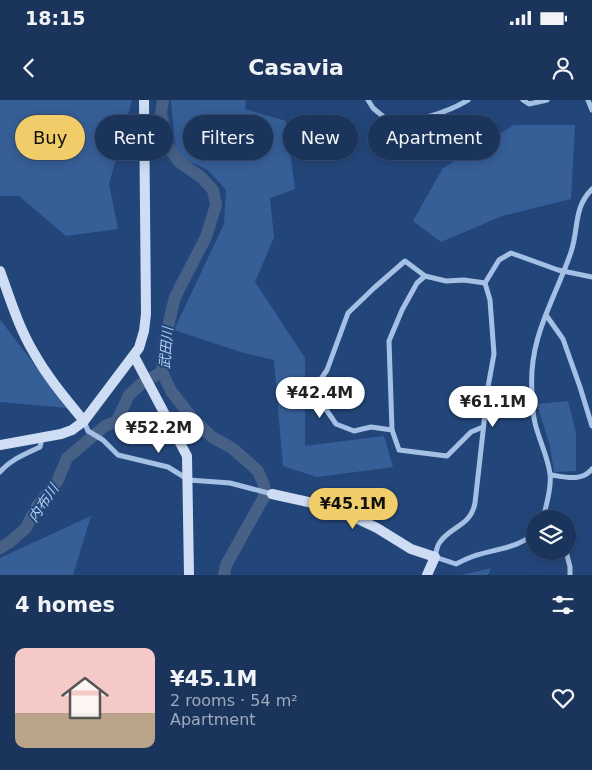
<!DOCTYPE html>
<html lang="en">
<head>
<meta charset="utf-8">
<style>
	body { margin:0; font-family:"DejaVu Sans","Noto Sans JP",sans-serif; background:#233c62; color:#f1f3f6; height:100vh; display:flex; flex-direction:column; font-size:19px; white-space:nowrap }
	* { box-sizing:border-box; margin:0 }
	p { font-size:16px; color:#9faabb }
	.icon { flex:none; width:28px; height:28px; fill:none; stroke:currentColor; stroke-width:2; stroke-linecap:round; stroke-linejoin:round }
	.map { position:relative; height:475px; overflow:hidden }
	.panel { display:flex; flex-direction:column; background:#1a345c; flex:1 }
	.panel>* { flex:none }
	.banner { position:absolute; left:15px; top:15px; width:562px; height:45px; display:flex; gap:10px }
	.buttons { position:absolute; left:526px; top:410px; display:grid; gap:10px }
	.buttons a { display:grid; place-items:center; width:50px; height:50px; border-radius:50%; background:#1a345c; box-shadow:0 2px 12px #0003,0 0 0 1px #384f72; font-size:25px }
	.price { position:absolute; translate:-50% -42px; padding:0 11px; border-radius:18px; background:#fff; color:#222; font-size:16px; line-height:32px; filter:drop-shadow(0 1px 2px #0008) }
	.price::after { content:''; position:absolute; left:50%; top:30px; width:15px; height:11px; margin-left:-8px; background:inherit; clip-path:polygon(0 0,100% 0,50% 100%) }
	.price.on { background:#f0cd68; color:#111 }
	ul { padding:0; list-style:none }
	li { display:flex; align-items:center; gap:15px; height:125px; padding:0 15px }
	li+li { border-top:1px solid #384f72 }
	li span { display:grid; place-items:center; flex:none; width:140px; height:100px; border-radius:10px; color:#555 }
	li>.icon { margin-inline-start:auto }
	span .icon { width:60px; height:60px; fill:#fffc; stroke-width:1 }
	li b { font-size:21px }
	h2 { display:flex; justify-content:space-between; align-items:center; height:60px; padding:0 15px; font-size:21px }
	.pill { padding:0 18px; border-radius:22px; background:#1a345c; box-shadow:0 2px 12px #0003,0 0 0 1px #384f72; font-size:18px; line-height:45px }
	.pill.on { background:#f0cd68; color:#111 }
	.status { display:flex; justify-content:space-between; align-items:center; height:35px; padding:0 25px; background:#1a345c; direction:ltr }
	.status svg { height:14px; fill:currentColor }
	header { display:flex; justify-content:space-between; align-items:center; height:65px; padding:0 15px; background:#1a345c; font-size:22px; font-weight:700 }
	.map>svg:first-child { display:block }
</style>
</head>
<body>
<div class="status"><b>18:15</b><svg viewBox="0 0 49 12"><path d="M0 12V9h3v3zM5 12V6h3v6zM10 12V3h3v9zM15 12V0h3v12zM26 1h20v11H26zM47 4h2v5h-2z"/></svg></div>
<header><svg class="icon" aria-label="back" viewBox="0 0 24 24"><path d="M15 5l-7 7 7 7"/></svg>Casavia<svg class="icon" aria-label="person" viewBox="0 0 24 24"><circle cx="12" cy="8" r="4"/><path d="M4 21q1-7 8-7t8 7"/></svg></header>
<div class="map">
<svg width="592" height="475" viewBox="0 0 592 475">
	<rect width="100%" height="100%" fill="#23467a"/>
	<g fill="#365f98">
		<polygon points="0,0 132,0 109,84 118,129 66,136 19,96 0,96"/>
		<polygon points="171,0 246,0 245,9 286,21 295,89 270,98 274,137 255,182 305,258 305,346 384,336 393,367 317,377 283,366 274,260 244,253 174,230 224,124 226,90 208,70 176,55"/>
		<polygon points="514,25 575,25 571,99 502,116 441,142 413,121 443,68"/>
		<polygon points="0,220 2,222 67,308 0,302"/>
		<polygon points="568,301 576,333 576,371 554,372 550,346 537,304"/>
		<polygon points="91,416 73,475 0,475 0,458"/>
		<polygon points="491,468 488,475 462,475"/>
	</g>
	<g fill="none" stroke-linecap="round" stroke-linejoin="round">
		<g stroke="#466086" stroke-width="12">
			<polyline points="163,0 161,13 168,46 178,61 201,77 213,90 216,105 206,137 175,197 165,239 162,272 171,291 192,318 212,337 232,348 258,371 264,385 264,397 226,465 224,475"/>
			<polyline points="0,448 10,442 26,428 37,406 57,382 67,358 105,326 117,321 129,295 141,284 162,272"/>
		</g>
		<g stroke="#a5c0e5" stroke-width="5">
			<path d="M368 0 373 8 392 24C420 19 443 15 468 0"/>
			<polyline points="523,0 529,4 547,0"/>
			<polyline points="588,0 592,10"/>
			<polyline points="546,215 563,239 580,287 592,326"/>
			<polyline points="84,321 88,331 103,340 118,355 168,367 189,380 230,383 272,394"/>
			<polyline points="483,327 471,332 447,356 399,350 392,330 371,327 354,331 336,324 321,302 321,279 327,270 348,213 374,188 405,161 425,176 446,181 464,180 485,183"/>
			<polyline points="392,330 389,241 402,210 417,183 425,176"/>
			<path d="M0 372C10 360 25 354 40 347L42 338"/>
			<path d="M551 375C565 377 582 382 592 369"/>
			<path d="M543 419C546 405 552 388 550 374 548 357 539 340 535 323 533 314 532 303 532 293 528 237 554 202 571 152 579 129 573 108 592 89"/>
			<path d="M535 431C525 447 491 450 474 456 468 458 462 461 456 464L435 457C436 453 437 445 440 442 451 426 471 426 475 403L488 287 494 254 490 200 485 183 499 160 511 153 558 170 592 177"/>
			<polyline points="566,451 570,467 570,475"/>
		</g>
		<g stroke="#ceddf4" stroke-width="10">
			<path d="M0 171C10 199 19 228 34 253 48 278 66 299 84 321"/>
			<polyline points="134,256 187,356 189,475"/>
			<polyline points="0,345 61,334 72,330 84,321 139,248 144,231 146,214 144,0"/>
			<polyline points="272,394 335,408 377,428 411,449 435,457 427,475"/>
		</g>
	</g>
	<g text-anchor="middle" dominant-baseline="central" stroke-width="4" stroke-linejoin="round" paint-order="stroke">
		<g font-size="14" font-style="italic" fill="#b0caed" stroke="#23467a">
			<text transform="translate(166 248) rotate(-85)">武田川</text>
			<text transform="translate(43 403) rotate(-56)">内布川</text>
		</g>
	</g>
</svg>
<div class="buttons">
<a><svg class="icon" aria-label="layers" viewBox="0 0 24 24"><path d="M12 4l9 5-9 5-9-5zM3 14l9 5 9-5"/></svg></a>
</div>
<b class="price" style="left:320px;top:319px">¥42.4M</b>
<b class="price" style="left:493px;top:328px">¥61.1M</b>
<b class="price" style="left:159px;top:354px">¥52.2M</b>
<b class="price on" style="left:353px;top:430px">¥45.1M</b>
<div class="banner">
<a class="pill on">Buy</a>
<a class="pill">Rent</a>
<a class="pill">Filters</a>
<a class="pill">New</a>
<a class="pill">Apartment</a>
</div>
</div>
<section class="panel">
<h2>4 homes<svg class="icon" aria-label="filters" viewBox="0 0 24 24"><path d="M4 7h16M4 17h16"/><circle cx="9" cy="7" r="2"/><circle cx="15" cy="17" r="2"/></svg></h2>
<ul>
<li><span style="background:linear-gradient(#f6c9c9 65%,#b9a48a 0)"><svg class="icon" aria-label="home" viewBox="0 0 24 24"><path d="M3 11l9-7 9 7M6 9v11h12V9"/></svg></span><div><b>¥45.1M</b><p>2 rooms · 54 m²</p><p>Apartment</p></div><svg class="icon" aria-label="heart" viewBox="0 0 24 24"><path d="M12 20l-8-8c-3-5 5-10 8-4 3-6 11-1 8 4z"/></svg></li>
</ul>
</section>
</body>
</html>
